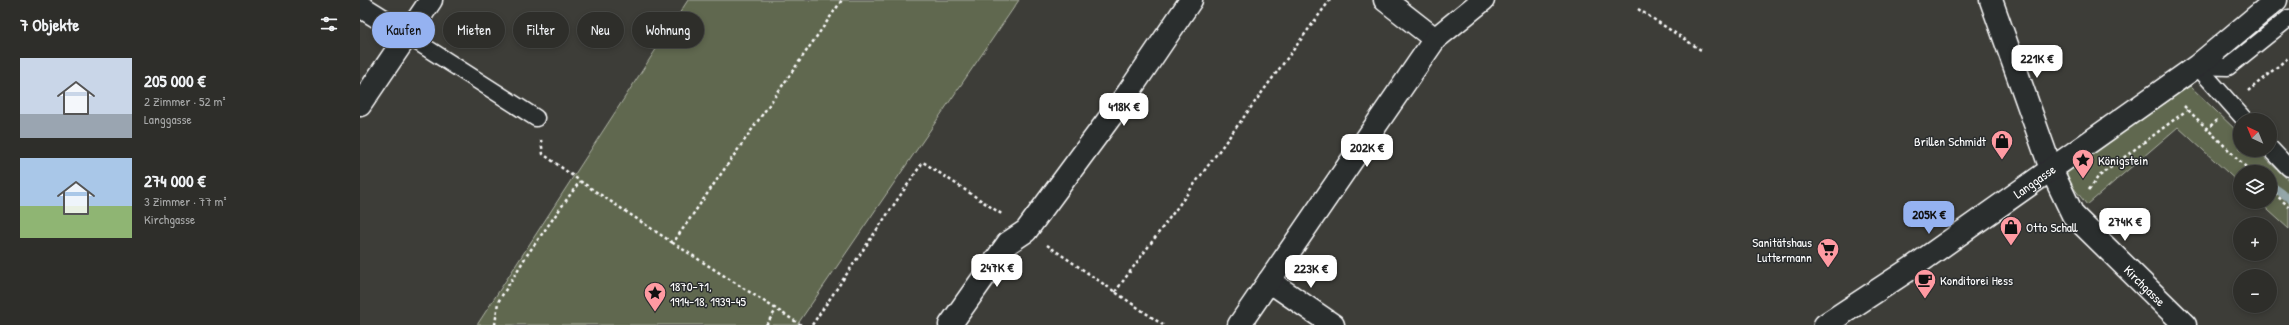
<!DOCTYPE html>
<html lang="de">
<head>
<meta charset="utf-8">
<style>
	body { margin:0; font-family:"Patrick Hand",sans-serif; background:#3a3a36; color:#f1f3f6; height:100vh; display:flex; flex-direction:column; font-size:15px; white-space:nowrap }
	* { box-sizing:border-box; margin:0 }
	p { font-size:13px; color:#a7a8a8 }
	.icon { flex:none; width:22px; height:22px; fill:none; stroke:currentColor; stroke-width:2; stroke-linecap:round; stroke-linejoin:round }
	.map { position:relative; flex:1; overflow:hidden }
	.side { display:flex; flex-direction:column; background:#2e2e2a; width:360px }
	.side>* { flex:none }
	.guide { position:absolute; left:12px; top:12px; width:380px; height:36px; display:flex; gap:8px }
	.needle { width:26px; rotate:316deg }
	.fabs { position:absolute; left:1873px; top:113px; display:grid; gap:8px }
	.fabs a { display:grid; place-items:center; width:44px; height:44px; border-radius:50%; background:#2e2e2a; box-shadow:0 2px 6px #0003,0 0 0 1px #494a47; font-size:20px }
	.price { position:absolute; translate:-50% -34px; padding:0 9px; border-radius:8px; background:#fff; color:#222; font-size:13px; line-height:26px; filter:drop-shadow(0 1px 2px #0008) }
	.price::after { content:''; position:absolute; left:50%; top:24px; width:12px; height:9px; margin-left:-6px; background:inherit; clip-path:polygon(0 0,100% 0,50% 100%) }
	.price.on { background:#95b2f1; color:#111 }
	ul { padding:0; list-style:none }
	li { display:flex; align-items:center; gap:12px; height:100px; padding:0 20px }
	li span { display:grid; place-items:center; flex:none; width:112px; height:80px; border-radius:0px; color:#555 }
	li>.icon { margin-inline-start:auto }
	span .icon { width:48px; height:48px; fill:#fffc; stroke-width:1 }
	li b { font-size:17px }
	h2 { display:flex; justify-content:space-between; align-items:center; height:48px; padding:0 20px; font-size:17px }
	.tag { padding:0 14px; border-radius:18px; background:#2e2e2a; box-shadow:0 2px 6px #0003,0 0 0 1px #494a47; font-size:14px; line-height:36px }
	.tag.on { background:#95b2f1; color:#111 }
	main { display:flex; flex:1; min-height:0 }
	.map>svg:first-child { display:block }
</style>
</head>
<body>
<main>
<section class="side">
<h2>7 Objekte<svg class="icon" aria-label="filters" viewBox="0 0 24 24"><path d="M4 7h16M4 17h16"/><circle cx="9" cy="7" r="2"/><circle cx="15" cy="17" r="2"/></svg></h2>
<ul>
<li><span style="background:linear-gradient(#c9d6e8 70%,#9aa5b1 0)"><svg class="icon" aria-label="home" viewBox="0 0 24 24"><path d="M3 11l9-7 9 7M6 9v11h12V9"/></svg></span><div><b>205 000 €</b><p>2 Zimmer · 52 m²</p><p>Langgasse</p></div></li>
<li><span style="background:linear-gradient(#a9c7e8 60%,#8fb573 0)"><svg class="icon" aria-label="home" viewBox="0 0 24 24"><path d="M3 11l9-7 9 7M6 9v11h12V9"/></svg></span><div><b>274 000 €</b><p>3 Zimmer · 77 m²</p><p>Kirchgasse</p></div></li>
</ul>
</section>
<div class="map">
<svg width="1929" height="325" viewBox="0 0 1929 325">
	<rect width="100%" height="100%" fill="#3d3d38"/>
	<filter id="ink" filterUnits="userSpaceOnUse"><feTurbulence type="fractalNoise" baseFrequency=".025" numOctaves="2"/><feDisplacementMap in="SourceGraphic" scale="8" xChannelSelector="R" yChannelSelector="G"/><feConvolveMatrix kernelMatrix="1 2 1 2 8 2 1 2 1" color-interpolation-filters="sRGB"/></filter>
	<g filter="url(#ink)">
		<g fill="#60684f" stroke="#b0b4a7">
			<polygon points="328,0 659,0 437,325 117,325"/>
			<polygon points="1830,86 1880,134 1880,150 1897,150 1929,181 1929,229 1899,202 1910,202 1910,172 1880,172 1880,184 1818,127 1727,205 1703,174"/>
		</g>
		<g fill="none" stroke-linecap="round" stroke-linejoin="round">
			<polyline stroke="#94a6a9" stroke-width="8" points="1912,186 1929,198"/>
			<g stroke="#fff" stroke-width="19">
				<g id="lane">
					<polyline points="48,36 176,118"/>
					<polyline points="1837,66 1868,67 1929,18"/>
					<polyline points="1837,66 1885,120"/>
					<polyline points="1910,148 1929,168"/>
				</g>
			</g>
			<g stroke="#fff" stroke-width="25">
				<g id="street">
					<polyline points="1025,0 1075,39"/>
					<path id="s1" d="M1631 0 1691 169 1713 215 1825 325"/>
					<polyline points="0,6 48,36"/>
					<polyline points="0,105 71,0"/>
					<polyline points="909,281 973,325"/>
					<polyline points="590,325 648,243 666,231 768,93 831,0"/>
					<polyline points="879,325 1075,39 1123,0"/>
					<path id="s2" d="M1465 325 1553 267 1837 66 1916 0"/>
				</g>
			</g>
			<g stroke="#fff" stroke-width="2.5" stroke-dasharray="3 3" stroke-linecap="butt">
				<polyline points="1278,9 1341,50"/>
				<polyline points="1888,91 1929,57"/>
				<polyline points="1824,106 1891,172"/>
				<polyline points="1846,130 1857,120"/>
				<polyline points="181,140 183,154 220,181 313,243"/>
				<polyline points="1910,189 1929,207"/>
				<polyline points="1729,190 1738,177 1827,110"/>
				<polyline points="687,245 803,325"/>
				<polyline points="755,292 970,0"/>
				<polyline points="135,325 138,302 167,255 220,181"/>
				<polyline points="406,325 416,310"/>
				<polyline points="441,325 313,243 482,0"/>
				<polyline points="452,325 563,162 643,215"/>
			</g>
			<use href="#lane" stroke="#2a2d2e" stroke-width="16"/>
			<use href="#street" stroke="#2a2d2e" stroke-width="22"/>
		</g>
	</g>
	<defs>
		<g id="shop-pin" transform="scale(1.15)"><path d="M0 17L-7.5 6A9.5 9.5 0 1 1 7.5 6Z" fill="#ff9aa2" stroke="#2a2d2e"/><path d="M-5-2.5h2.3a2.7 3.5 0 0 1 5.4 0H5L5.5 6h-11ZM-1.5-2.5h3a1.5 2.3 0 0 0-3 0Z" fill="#111"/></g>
		<g id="sight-pin" transform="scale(1.15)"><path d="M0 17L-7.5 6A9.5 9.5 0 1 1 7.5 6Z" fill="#ff9aa2" stroke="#2a2d2e"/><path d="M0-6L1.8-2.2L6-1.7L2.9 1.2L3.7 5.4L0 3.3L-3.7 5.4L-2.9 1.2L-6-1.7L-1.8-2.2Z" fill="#111"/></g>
		<g id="supermarket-pin" transform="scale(1.15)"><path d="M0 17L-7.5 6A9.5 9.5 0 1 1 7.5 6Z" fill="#ff9aa2" stroke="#2a2d2e"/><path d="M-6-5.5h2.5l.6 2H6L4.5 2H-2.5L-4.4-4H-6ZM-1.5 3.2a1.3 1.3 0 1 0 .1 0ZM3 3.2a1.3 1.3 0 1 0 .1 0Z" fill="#111"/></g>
		<g id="cafe-pin" transform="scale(1.15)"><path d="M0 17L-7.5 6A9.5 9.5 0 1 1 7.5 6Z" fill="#ff9aa2" stroke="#2a2d2e"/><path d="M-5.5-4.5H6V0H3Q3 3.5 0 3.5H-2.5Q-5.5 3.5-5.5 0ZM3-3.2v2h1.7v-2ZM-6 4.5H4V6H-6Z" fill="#111"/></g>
	</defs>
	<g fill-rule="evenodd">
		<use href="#shop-pin" x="1642" y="141"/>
		<use href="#sight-pin" x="1723" y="160"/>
		<use href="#shop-pin" x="1651" y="227"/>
		<use href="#supermarket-pin" x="1468" y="249"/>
		<use href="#cafe-pin" x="1565" y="280"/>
		<use href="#sight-pin" x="295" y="293"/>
	</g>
	<g text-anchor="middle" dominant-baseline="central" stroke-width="3" stroke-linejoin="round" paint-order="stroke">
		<g font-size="13" fill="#fff" stroke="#2a2d2e" text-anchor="start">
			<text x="1626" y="141" text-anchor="end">Brillen Schmidt</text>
			<text x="1738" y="160">Königstein</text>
			<text x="1666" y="227">Otto Schall</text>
			<text x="1452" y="242" text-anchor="end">Sanitätshaus<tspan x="1452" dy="15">Luttermann</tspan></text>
			<text x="1580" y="280">Konditorei Hess</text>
			<text x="310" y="286">1870-71,<tspan x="310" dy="15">1914-18, 1939-45</tspan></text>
		</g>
		<g font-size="13" fill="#fff" stroke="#2a2d2e">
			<text stroke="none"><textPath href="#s2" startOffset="254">Langgasse</textPath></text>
			<text stroke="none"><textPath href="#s1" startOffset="331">Kirchgasse</textPath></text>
		</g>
	</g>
</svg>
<div class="fabs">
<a><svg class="needle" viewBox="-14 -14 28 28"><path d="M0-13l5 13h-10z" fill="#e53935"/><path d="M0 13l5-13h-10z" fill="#a7a8a8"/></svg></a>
<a><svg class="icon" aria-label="layers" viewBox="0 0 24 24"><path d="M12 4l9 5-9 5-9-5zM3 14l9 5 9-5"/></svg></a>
<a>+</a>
<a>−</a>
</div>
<b class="price" style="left:1677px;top:79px">221K €</b>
<b class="price" style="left:764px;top:127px">418K €</b>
<b class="price" style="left:1007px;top:168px">202K €</b>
<b class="price on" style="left:1569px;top:235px">205K €</b>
<b class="price" style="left:1765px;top:242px">274K €</b>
<b class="price" style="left:637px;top:288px">247K €</b>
<b class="price" style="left:951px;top:289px">223K €</b>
<div class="guide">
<a class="tag on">Kaufen</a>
<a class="tag">Mieten</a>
<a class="tag">Filter</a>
<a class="tag">Neu</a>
<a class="tag">Wohnung</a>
</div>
</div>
</main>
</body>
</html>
